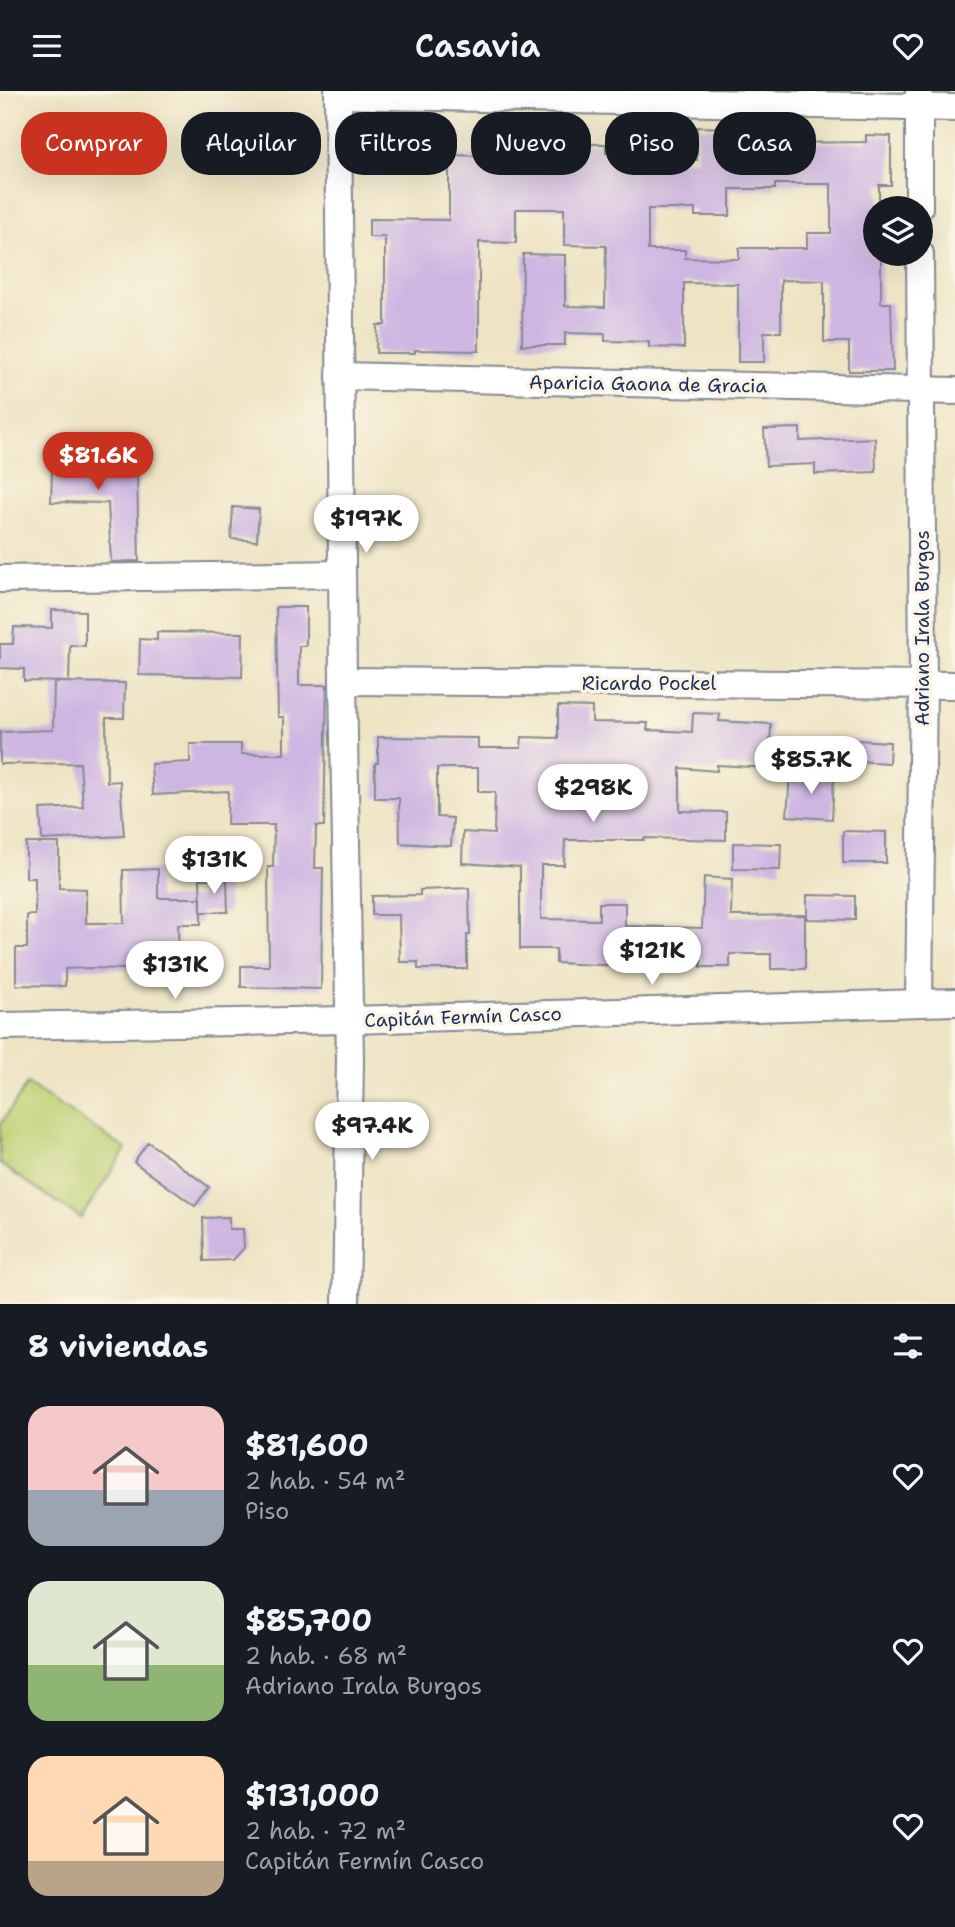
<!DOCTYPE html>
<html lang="es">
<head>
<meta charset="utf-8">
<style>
	body { margin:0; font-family:"Shantell Sans",sans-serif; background:#20242c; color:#f1f3f6; height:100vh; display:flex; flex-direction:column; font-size:26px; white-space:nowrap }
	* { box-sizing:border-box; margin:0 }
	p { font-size:23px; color:#9ea1a6 }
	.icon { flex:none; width:38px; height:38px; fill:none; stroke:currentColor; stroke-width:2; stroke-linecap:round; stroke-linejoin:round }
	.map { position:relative; height:1213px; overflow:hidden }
	.panel { display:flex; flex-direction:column; background:#171b24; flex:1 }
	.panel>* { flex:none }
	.hud { position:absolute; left:21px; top:21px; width:914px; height:63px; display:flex; gap:14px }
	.fabs { position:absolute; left:863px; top:105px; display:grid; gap:14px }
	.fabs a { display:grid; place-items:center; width:70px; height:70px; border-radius:50%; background:#171b24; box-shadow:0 7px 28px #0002; font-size:35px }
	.price { position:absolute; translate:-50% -60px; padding:0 16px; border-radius:24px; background:#fff; color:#222; font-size:23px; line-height:46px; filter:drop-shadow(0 2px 4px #0008) }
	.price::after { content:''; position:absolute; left:50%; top:42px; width:21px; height:16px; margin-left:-10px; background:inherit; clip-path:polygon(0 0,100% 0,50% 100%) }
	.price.active { background:#c8321e; color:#fff }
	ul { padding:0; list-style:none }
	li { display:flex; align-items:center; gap:21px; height:175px; padding:0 28px }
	li span { display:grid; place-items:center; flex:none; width:196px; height:140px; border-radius:21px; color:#555 }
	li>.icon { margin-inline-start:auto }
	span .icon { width:84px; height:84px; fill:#fffc; stroke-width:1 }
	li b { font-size:30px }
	h2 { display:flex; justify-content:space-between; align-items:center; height:84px; padding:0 28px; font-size:30px }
	.tag { padding:0 24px; border-radius:28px; background:#171b24; box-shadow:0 7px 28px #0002; font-size:24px; line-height:63px }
	.tag.active { background:#c8321e; color:#fff }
	header { display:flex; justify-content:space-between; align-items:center; height:91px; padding:0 28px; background:#171b24; font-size:32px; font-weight:600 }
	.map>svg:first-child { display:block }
</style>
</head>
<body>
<header><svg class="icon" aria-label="menu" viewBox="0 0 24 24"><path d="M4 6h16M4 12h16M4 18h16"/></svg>Casavia<svg class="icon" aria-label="heart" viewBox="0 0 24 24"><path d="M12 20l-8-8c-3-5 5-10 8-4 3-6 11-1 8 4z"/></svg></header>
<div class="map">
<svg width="955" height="1213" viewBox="0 0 955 1213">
	<rect width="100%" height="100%" fill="#fcf5e5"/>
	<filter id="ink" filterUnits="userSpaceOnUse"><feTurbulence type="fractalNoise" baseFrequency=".0143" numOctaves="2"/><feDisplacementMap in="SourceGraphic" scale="14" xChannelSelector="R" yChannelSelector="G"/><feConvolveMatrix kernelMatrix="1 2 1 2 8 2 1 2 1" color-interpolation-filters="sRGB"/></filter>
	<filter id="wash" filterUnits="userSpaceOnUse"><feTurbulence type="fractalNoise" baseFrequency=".00686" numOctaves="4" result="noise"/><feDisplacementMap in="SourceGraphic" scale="28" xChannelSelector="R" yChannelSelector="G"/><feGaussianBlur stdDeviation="1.57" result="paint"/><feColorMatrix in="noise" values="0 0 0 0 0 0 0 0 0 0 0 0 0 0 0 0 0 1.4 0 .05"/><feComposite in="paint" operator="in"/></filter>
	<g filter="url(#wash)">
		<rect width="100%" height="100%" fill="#eee4c4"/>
		<polygon fill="#bed073" stroke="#6c8068" stroke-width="2" points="27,993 126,1058 81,1127 0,1073 0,1034"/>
		<g id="blocks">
			<g fill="#ceb6e2" fill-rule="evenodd">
				<path d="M487 32H516V39L564 40V53H606V62H649V68L697 69V36L730 37V55L781 56V52L866 51V44L891 45V94H879V117H875V163H881V212H891L893 280H849V251H824V190L781 189V241H764V271H738V193L684 192V257L649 256V251L605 250V243L565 242V254H522L523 163 565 164V215L605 216 606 155 564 154V118H516V152L479 151V260L415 259V262H376L377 234H385V146H369V128L449 129V64L487 65ZM775 93H831V142H807V157H739V168L685 167V159H648V118H695V125H730V98H775Z"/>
				<polygon points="800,337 800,350 875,347 876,381 815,383 815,373 766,375 764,338"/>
				<polygon points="53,346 96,347 95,382 137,383 139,470 111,471 108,412 51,411"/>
				<polygon points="233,416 259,418 257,450 231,448"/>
				<polygon points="276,516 306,516 306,555 299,555 299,594 327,594 324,735 316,735 315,777 323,777 321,898 241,896 241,875 269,875 268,776 273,776 274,734 227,734 228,700 153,704 151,673 190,671 190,653 241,653 241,663 284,663 284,626 278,626"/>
				<polygon points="52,519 85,520 85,555 70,554 69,591 24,590 24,578 0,577 0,553 13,553 14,536 52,537"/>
				<polygon points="157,541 243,542 242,586 139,584 140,548 157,549"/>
				<polygon points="54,591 125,592 124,627 106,627 107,691 120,690 124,745 42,749 40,718 83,716 80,672 0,673 0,641 53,639"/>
				<polygon points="558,615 592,616 592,631 648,632 647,639 692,641 693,622 720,623 719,630 771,633 769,677 717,674 717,680 680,677 680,720 726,721 726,749 644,747 644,749 565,749 564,774 541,774 541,828 599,829 599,812 625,812 625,835 702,837 704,786 732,788 731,825 805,824 805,878 771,878 771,863 730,863 730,876 701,876 701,863 625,861 625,874 599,874 556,872 556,858 520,858 520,776 462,772 463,741 494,743 495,701 478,701 478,677 437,677 437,726 453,727 451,755 400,752 399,707 375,707 375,672 378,672 378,646 478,647 478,657 521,657 522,646 558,647"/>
				<polygon points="821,647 890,651 889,672 819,668"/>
				<polygon points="790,682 834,685 832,728 787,725"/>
				<polygon points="843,740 886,741 886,772 843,772"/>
				<polygon points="26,752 59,752 59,797 86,798 86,832 124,832 123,779 158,778 158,807 201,807 201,833 178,833 179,890 157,891 157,879 88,877 65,878 65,895 16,894 16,857 27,857 27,824 35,824 35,787 26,787"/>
				<polygon points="733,752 781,753 780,779 733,778"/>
				<polygon points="200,788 227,788 228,821 201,821"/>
				<polygon points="469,797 470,844 467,844 467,878 418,878 418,871 400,871 399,824 372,824 372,805 420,804 420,799"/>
				<polygon points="807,804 855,805 855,829 807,828"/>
				<polygon points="148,1051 209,1096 195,1115 134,1071"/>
				<polygon points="229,1126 229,1138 243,1138 244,1157 233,1169 204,1170 203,1127"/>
			</g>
		</g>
	</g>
	<g filter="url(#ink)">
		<use href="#blocks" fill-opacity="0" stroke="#848a91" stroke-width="2"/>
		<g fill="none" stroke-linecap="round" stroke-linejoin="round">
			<g stroke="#848a91" stroke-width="30">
				<g id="minor">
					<polyline points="338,0 343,590 350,969 346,1213"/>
					<polyline points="919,0 919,117"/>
					<polyline points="338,4 955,17"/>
					<polyline points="340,285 955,300"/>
					<polyline points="0,488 342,483"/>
					<polyline points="343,590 955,594"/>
					<polyline points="919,911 923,594 920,163"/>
					<polyline points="0,935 350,929 955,911"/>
				</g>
			</g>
			<use href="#minor" stroke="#fff" stroke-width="26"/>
		</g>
	</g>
	<g text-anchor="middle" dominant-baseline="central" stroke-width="7" stroke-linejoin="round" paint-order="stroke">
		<g font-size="19" fill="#1b2f5e" stroke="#fcf5e5">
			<text transform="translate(648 293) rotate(1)">Aparicia Gaona de Gracia</text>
			<text transform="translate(922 537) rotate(-90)">Adriano Irala Burgos</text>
			<text x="649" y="592">Ricardo Pockel</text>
			<text transform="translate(463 926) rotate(-2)">Capitán Fermín Casco</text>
		</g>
	</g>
</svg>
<div class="fabs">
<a><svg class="icon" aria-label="layers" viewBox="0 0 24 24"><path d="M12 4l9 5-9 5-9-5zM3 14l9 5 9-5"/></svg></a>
</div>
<b class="price active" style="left:98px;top:401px">$81.6K</b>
<b class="price" style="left:366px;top:464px">$197K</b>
<b class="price" style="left:811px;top:705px">$85.7K</b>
<b class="price" style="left:593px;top:733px">$298K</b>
<b class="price" style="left:214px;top:805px">$131K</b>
<b class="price" style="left:652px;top:896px">$121K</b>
<b class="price" style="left:175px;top:910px">$131K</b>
<b class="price" style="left:372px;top:1071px">$97.4K</b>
<div class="hud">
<a class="tag active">Comprar</a>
<a class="tag">Alquilar</a>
<a class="tag">Filtros</a>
<a class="tag">Nuevo</a>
<a class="tag">Piso</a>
<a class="tag">Casa</a>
</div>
</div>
<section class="panel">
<h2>8 viviendas<svg class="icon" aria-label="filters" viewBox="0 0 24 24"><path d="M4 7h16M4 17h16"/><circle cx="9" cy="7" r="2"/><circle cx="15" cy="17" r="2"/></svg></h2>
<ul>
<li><span style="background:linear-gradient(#f6c9c9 60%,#9aa5b1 0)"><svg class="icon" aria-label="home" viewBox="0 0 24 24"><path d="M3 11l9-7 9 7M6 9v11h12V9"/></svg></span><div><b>$81,600</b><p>2 hab. · 54 m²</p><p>Piso</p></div><svg class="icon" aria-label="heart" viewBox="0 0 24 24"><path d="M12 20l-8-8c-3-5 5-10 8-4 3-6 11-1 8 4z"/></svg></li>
<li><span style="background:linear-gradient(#dfe7d0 60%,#8fb573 0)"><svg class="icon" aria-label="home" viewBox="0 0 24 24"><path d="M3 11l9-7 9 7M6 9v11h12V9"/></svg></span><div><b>$85,700</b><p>2 hab. · 68 m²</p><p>Adriano Irala Burgos</p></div><svg class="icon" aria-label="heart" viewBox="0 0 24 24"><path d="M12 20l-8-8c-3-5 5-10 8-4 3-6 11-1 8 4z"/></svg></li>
<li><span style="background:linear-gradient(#ffd9b3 75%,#b9a48a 0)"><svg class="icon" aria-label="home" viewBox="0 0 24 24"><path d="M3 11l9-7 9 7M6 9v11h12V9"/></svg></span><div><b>$131,000</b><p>2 hab. · 72 m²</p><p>Capitán Fermín Casco</p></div><svg class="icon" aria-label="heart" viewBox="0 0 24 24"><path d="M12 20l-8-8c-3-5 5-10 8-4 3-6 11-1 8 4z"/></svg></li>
</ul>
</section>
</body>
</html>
